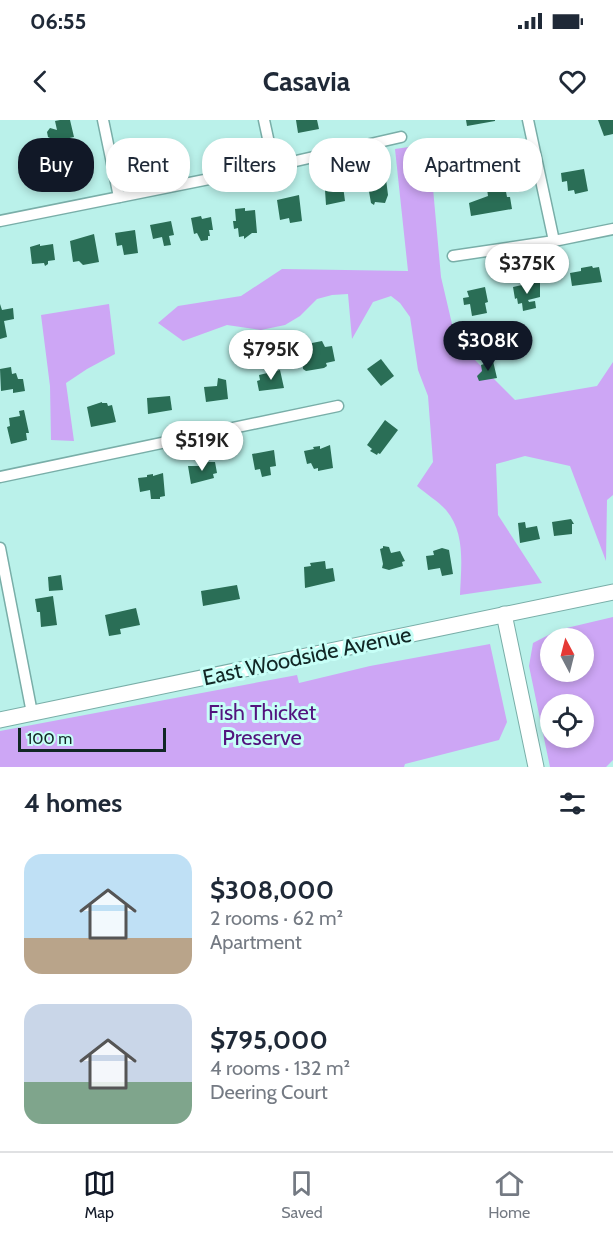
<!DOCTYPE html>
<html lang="en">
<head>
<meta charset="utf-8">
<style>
	body { margin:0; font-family:Cabin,sans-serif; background:#f6f6f7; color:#1f2937; height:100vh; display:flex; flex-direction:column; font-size:22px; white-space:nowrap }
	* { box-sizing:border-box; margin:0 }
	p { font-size:20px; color:#747a83 }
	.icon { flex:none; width:33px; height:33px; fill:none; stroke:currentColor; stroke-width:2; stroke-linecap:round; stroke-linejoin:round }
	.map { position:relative; height:647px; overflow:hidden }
	.sheet { display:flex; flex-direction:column; background:#fff; flex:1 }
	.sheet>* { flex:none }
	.hud { position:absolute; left:18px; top:18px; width:578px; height:54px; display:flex; gap:12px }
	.needle { width:39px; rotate:353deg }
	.tools { position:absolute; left:540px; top:508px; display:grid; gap:12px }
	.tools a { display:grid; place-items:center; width:54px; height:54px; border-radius:50%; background:#fff; box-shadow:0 3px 9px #0003; font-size:30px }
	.scale { position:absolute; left:18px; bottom:15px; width:148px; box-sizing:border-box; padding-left:6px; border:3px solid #112725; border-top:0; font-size:16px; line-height:21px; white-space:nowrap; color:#112725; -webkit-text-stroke:4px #c7fff7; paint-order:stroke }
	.price { position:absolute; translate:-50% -51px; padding:0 14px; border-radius:21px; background:#fff; color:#222; font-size:20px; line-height:39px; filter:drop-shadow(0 2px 3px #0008) }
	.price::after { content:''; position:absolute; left:50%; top:36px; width:18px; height:14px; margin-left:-9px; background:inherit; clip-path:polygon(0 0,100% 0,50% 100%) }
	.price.active { background:#111827; color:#fff }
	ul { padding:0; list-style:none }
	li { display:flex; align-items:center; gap:18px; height:150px; padding:0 24px }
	li span { display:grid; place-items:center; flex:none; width:168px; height:120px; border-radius:18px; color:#555 }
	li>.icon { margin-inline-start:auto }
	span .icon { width:72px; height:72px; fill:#fffc; stroke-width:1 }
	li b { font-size:26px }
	h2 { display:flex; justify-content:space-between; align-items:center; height:72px; padding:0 24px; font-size:26px }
	.chip { padding:0 21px; border-radius:24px; background:#fff; box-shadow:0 3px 9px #0003; font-size:21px; line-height:54px }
	.chip.active { background:#111827; color:#fff }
	.status { display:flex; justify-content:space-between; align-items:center; height:42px; padding:0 30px; background:#fff; direction:ltr }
	.status svg { height:16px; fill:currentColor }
	header { display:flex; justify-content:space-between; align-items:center; height:78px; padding:0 24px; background:#fff; font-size:27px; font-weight:800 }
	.menu { display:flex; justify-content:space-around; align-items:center; height:84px; border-top:2px solid #e0e1e3; background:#fff; font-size:16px; color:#747a83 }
	.menu a { display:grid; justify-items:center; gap:3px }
	.menu .active { color:#111827 }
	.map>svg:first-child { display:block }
</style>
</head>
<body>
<div class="status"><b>06:55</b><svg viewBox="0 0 49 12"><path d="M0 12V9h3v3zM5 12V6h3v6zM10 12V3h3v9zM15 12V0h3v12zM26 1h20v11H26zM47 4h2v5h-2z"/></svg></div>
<header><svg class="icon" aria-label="back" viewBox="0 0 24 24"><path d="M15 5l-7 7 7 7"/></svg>Casavia<svg class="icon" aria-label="heart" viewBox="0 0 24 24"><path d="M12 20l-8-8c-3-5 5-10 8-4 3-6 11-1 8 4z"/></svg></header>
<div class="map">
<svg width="613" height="647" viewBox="0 0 613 647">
	<rect width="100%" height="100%" fill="#baf1ea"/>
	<g fill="#cda6f5" fill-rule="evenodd">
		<path d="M429 24 441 157 456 221 515 280 597 266 613 242V375L607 380 606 441 570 346 525 336 496 344 498 395 542 463 460 475C461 447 466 413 446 390 438 381 426 374 417 366L433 342 428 276 418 250 410 197 400 183 391 176 373 182 352 219 348 174 332 175 317 179 300 196 285 205 261 210 227 205 183 221 158 203 178 186 241 176 282 149 408 151 395 29Z"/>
		<polygon points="109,184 115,234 87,249 66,263 74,321 51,320 50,266 41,195"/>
		<path d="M613 497V640L606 647H550L529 546 533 523 558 510ZM550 519H584V552H550ZM550 585H584V618H550Z"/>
		<polygon points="490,524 507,602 499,620 405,644 404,647 0,647 0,611 297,555 299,563 370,546"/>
	</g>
	<g fill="#2a6e56">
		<polygon points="60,0 70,0 74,17 56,21 48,17 47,12 50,8 57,10 55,1"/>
		<polygon points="296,0 317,0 319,9 298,13"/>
		<polygon points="466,0 495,0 495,1 467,6"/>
		<polygon points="598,0 613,0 613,14 604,16"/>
		<polygon points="143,19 143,21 157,19 160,33 154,35 155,40 144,41 140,20"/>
		<polygon points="499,24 501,36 498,37 499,43 476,49 471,31 480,30 479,27"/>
		<polygon points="77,33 80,55 60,60 58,51 52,52 50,39"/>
		<polygon points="584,49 588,71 575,74 574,70 568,71 567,61 562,62 561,53"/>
		<polygon points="373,59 386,59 388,75 385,83 375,82 374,85 371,83 367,60"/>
		<polygon points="504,61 507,77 510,77 512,89 471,96 469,83 488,76 487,69 490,68 489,64"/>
		<polygon points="337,66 343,66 345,81 326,85 325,70 337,68"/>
		<polygon points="299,75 302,101 290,103 289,98 280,100 277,80"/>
		<polygon points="245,88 245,91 255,90 257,113 252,113 244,119 244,116 239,117 238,108 234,109 233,101 236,101 235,89"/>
		<polygon points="201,96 202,99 211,97 213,110 209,110 210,116 208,116 208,120 201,121 197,113 194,114 191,98"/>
		<polygon points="171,101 174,115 169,116 171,125 164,126 162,117 153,119 150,105"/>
		<polygon points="135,110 138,133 124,135 122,125 117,126 115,113"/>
		<polygon points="94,114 99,142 83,145 79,141 73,142 70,121"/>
		<polygon points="40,124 40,126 53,124 55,140 48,141 48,144 45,146 44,143 32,144 30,127"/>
		<polygon points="592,146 593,148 599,147 602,162 572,166 570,153 581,151 581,148"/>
		<polygon points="540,161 540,177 528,180 529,182 535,181 536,188 523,191 522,183 518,184 517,178 515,179 513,167"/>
		<polygon points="485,167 488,182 485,183 487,193 472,196 470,184 464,185 463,178 469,177 467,171"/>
		<polygon points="0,184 2,190 13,188 14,199 4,201 7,217 0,219"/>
		<polygon points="322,221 325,227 332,226 335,241 326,243 327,246 324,248 306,251 303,249 302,231 311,230 312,223"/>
		<polygon points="381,239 394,256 381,266 367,249"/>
		<polygon points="493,241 497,258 479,261 477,256 482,251 481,245"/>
		<polygon points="11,247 12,254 16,253 18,259 23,259 25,271 13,273 13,269 1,271 0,249"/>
		<polygon points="280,250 284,268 259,271 257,261 260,260 259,255"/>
		<polygon points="218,258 226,260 228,279 206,282 204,267 217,266"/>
		<polygon points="170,276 172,290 148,294 147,278"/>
		<polygon points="102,282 102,283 107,283 108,286 112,285 116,302 91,307 87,287"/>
		<polygon points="24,290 29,313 26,313 27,320 11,324 7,307 10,306 9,298 20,296 19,291"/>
		<polygon points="385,300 398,310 380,334 378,333 377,335 370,331 372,329 367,325"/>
		<polygon points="330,325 333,348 318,351 318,348 314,349 311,343 307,344 304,331 314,329 313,327 320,326 320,329"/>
		<polygon points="274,330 276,346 270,347 271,355 262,357 260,349 255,350 252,334"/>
		<polygon points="205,342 215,342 217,353 213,354 214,358 191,364 188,346 200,346 200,344"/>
		<polygon points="163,353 165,376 160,377 160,379 151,379 150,370 140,372 138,358 147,357 147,355 153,354 153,356"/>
		<polygon points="571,399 574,404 572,404 572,414 554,416 552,402"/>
		<polygon points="525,402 526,408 537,406 540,419 520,423 518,403"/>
		<polygon points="383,426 389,427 391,433 400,431 405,441 402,442 403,446 389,450 382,448 383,444 380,429 383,428"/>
		<polygon points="442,428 449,430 453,454 442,456 440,448 428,450 426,436 434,435 433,431"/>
		<polygon points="325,441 326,449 333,448 335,461 305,468 304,447 311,446 310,443"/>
		<polygon points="61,455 63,470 49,471 48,457"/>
		<polygon points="237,465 240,479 203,486 201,471"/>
		<polygon points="53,476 57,505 41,507 40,492 37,492 35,479"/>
		<polygon points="136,488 140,505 120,509 121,514 109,516 105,495"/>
	</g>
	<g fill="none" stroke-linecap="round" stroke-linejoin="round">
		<g stroke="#79aea8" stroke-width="13">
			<g id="street">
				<polyline points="103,0 119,77"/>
				<polyline points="264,0 274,46"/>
				<polyline points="528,0 554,121"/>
				<polyline points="0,101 274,46 401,17"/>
				<polyline points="453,136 554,121 613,109"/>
				<polyline points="0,357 338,286"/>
				<polyline points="0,428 32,593"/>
			</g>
		</g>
		<g stroke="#79aea8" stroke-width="17">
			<g id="secondary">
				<polyline points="504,494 536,647"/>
				<polyline points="0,600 613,472"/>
			</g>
		</g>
		<use href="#street" stroke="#fff" stroke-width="10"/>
		<use href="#secondary" stroke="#fff" stroke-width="15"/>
	</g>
	<g text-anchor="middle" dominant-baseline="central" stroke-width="6" stroke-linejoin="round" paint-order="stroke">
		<g font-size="22" fill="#112725" stroke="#c7fff7">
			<text transform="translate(307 536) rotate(-12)">East Woodside Avenue</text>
		</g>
		<g font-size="22" fill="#53157e" stroke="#c7fff7">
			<text x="262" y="592">Fish Thicket<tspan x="262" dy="25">Preserve</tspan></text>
		</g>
	</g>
</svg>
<div class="tools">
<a><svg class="needle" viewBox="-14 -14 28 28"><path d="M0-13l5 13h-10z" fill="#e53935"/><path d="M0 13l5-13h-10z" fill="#747a83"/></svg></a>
<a><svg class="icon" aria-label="locate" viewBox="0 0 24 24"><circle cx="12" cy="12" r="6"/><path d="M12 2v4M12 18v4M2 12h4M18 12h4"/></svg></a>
</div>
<div class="scale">100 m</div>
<b class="price" style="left:527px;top:175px">$375K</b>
<b class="price active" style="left:488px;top:252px">$308K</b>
<b class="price" style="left:271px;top:261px">$795K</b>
<b class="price" style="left:202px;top:352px">$519K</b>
<div class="hud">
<a class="chip active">Buy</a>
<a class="chip">Rent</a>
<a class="chip">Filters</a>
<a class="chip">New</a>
<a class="chip">Apartment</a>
</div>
</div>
<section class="sheet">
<h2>4 homes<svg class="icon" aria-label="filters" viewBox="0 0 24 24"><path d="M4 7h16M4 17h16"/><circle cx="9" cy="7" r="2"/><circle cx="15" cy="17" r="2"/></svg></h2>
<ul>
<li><span style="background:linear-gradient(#bfe0f5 70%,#b9a48a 0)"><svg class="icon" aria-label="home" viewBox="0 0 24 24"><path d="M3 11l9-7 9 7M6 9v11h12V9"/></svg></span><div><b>$308,000</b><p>2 rooms · 62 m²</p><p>Apartment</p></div></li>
<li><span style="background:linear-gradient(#c9d6e8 65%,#7fa58c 0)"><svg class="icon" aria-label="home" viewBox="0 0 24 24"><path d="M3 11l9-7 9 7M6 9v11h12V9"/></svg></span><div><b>$795,000</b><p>4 rooms · 132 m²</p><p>Deering Court</p></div></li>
</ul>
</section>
<nav class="menu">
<a class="active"><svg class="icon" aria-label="map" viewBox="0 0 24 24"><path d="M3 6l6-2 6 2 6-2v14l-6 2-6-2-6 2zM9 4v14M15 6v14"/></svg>Map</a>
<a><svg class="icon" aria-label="saved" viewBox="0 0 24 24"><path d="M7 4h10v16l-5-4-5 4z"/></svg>Saved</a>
<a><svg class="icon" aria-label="home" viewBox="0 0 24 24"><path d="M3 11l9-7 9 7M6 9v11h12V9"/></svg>Home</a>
</nav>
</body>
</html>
